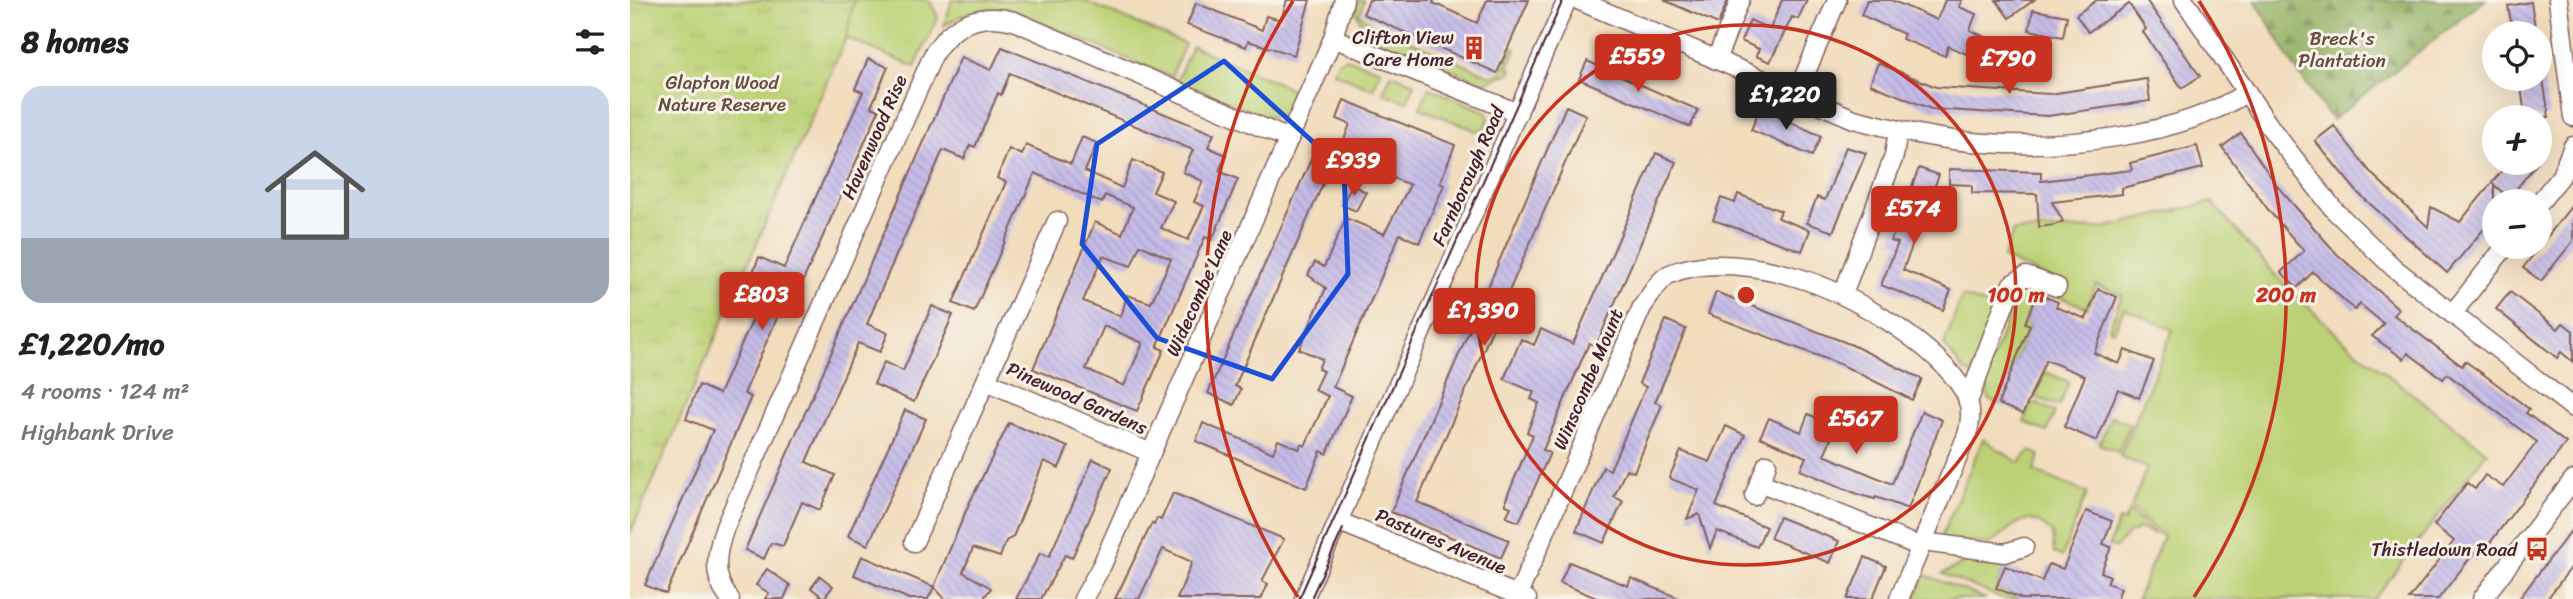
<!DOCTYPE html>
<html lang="en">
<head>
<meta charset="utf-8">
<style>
	body { margin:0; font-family:Sriracha,sans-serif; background:#f2f2f2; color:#202124; height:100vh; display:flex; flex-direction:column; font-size:26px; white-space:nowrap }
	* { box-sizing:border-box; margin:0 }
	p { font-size:23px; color:#757577 }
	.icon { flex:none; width:38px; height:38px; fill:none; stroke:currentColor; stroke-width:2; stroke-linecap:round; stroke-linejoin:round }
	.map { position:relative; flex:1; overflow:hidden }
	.sheet { display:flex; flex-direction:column; background:#fff; width:630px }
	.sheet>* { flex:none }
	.fabs { position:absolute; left:1852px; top:21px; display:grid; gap:14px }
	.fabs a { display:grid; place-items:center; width:70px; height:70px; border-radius:50%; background:#fff; box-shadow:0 7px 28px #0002; font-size:35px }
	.price { position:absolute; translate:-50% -60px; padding:0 16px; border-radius:7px; background:#c8321e; color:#fff; font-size:23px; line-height:46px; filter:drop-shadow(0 2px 4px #0008) }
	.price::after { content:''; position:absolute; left:50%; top:42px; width:21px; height:16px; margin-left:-10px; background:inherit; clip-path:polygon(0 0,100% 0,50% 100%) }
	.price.current { background:#222; color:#fff }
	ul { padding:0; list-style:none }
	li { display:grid; align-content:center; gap:14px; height:371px; padding:0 21px }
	li span { display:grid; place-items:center; height:217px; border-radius:21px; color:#555 }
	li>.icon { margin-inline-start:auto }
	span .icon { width:126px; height:126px; fill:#fffc; stroke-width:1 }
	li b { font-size:30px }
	h2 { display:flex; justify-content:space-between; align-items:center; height:84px; padding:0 21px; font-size:30px }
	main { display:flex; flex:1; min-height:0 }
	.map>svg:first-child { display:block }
</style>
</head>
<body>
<main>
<section class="sheet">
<h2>8 homes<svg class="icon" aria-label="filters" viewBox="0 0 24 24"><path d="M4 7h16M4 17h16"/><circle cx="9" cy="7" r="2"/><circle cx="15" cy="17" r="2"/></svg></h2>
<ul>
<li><span style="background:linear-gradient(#c9d6e8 70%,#9aa5b1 0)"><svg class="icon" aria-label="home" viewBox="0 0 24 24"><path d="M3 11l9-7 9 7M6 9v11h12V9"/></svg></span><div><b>£1,220/mo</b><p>4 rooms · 124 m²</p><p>Highbank Drive</p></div></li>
</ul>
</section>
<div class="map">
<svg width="1943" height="599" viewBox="0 0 1943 599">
	<defs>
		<pattern id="forest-firs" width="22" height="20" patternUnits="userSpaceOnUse" patternTransform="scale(1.75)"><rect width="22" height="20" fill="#95b366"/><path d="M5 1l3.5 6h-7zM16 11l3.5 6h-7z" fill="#7c9154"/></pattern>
		<pattern id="park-tufts" width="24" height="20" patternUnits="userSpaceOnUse" patternTransform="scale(1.75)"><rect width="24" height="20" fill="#bcd175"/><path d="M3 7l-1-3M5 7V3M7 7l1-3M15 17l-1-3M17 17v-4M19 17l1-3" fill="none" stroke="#a3b365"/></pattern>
		<pattern id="building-back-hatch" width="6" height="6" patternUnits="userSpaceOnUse" patternTransform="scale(1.75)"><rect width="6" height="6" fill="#c4bbe8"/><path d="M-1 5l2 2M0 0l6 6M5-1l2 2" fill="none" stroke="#aaa0c7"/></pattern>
	</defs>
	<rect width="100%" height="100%" fill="#f7f3e8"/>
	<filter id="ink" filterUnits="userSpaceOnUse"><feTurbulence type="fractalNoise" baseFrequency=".0143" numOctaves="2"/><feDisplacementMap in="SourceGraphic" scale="14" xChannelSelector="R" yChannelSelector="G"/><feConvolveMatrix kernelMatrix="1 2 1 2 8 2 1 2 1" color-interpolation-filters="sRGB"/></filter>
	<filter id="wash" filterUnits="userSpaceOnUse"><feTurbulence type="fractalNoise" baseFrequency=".00686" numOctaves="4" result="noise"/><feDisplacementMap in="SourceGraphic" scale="28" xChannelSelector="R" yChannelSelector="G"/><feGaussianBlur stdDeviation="1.57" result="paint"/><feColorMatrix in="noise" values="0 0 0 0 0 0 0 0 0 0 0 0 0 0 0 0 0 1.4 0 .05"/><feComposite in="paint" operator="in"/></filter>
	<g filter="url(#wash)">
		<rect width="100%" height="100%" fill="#f1dcbc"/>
		<g fill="#bcd175" stroke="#837850" stroke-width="2">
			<polygon points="224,0 299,0 308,17 285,67 216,38"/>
			<path d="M322 0H452L555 44 541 77 377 8C352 8 334 12 314 26Z"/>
			<polygon points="728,0 734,0 730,14 741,24 861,76 871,73 882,48 886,49 878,67 882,69 880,73 854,83 737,36 726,12"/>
			<polygon points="562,46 669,92 659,112 637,118 547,80"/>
			<polygon points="716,58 751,70 743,89 703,72 708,62"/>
			<polygon points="761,74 785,83 777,102 753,93"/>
			<polygon points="799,88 855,111 859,118 855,128 847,131 790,108"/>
			<polygon points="1582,202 1645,275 1713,340 1857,452 1744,599 1507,599 1533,537 1501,507 1517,468 1490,456 1543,330 1494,308 1484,331 1479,329 1492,295 1466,285 1457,308 1430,297 1435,285 1373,258 1383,231 1473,228"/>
			<polygon points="1403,284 1397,297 1404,300 1395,323 1400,325 1368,404 1359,400 1355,380 1388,289"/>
			<polygon points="1332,296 1367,309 1341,374 1335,372 1314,345"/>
			<polygon points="1415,372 1439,382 1429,406 1405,397"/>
			<polygon points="1403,402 1425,412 1417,432 1394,422"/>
			<polygon points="1481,416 1500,424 1488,452 1469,444"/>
			<path d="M1353 439 1389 463 1400 451 1410 455 1404 471 1457 493 1432 556 1424 553 1422 533C1394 504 1382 531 1359 544L1310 540Z"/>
			<polygon points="1499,511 1525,534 1508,528 1505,532 1500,531 1486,548 1479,545 1489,520 1494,522"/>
			<polygon points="1348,556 1375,566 1366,588 1392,599 1374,599 1312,574"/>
			<polygon points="1295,575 1356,599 1285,599"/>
		</g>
		<polygon fill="url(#forest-firs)" stroke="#706948" stroke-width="2" points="1625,0 1855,0 1702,120 1663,65"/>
		<polygon fill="url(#park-tufts)" stroke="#837850" stroke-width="2" points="0,0 224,0 216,38 0,534"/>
		<g id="blocks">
			<g fill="url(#building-back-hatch)" fill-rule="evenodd">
				<polygon points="657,0 680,0 664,55 618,41 616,47 557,25 566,3 632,30 636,16 651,20"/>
				<polygon points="739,0 804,0 803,3 847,23 857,0 899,0 867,73 733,14"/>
				<polygon points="1034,0 1098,0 1088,24"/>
				<polygon points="1152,0 1177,0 1168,19 1162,17 1140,62 1126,56 1129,49 1111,41 1120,20 1140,29"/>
				<polygon points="1237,0 1261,0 1307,20 1315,0 1332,0 1329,7 1346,14 1340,30 1355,37 1346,58 1318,46 1315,56 1272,39 1274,34 1231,15"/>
				<polygon points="1366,0 1404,0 1379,18"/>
				<polygon points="1467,0 1516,0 1570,76 1552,88 1513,32 1516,29 1499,4 1458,32 1446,15"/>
				<polygon points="1901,2 1906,33 1883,33 1878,6"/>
				<polygon points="1403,10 1437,16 1433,37 1399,30"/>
				<path d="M372 47 584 134 578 147 596 155 589 171 608 179 582 240 575 237 527 347 534 350 507 411 403 369 465 222 492 234 503 207 475 195 472 203 405 173 344 312 323 303 376 182 367 178 379 149 392 155 396 145 441 164 452 137 467 143 455 171 492 188 503 160 532 172 523 192 544 201 531 228 558 240 574 206 564 202 573 181 553 172 563 150 380 73 371 95 368 93 345 147 340 145 334 159 313 150 257 276 237 324 258 333 250 352 228 343 176 462 205 475 190 510 172 502 153 546 141 543 134 559 115 550 331 57 361 70ZM510 245 541 259 521 303 497 295 491 317 453 301 473 256 501 266ZM474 326 513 343 494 386 456 369Z"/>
				<polygon points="238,59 258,67 241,107 249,110 169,290 161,286 125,368 114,394 121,397 36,594 15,585 83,430 56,419 62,402 69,385 89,394 131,301 114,294 129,257 154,268 233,92 225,89"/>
				<polygon points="957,61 1068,110 1060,127 949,79"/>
				<polygon points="1248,63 1306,87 1420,94 1517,79 1520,101 1418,116 1301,109 1240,84"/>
				<polygon points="1890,79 1913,79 1919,117 1892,117 1894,109"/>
				<polygon points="714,100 825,145 810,183 814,185 789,243 770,234 728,330 703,387 722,396 697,454 691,451 676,488 566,441 573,423 643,453 648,440 669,449 671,444 675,446 698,396 684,390 693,371 688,369 692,359 669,349 696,288 678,275 685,262 694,267 716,218 754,234 780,185 754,174 761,156 714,140 720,124 707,119"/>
				<polygon points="936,106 956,115 787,502 879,540 871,558 761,512"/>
				<polygon points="1130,108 1191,136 1182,156 1121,130"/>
				<polygon points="1704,126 1742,174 1798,227 1801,207 1830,222 1878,163 1907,163 1879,198 1864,185 1864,217 1817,273 1728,193 1685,141"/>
				<polygon points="1611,133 1647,186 1707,254 1769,309 1764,315 1832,366 1835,361 1864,382 1899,409 1896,413 1936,443 1849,557 1844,553 1808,599 1779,599 1824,541 1804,525 1837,483 1845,489 1855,475 1873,487 1907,442 1817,374 1813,379 1778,353 1774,359 1742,336 1754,324 1730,304 1725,310 1683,272 1667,288 1651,272 1674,251 1640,212 1592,147"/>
				<polygon points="689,141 708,149 605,386 611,389 604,405 578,393"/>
				<polygon points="1567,146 1573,168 1492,188 1492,194 1422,202 1433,221 1425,225 1409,227 1407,194 1342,193 1342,185 1319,184 1319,169 1411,172 1411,181 1502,170 1500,163"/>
				<polygon points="1216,147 1236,153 1203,232 1177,223 1187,197 1195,200"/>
				<polygon points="1026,153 1046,162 966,346 959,343 913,450 920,453 889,522 876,517 881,507 876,505 876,499 903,435 897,432 909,403 901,399 904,392 874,379 891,339 904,345 911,329 943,344"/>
				<polygon points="1289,168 1309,175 1273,270 1321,290 1313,310 1251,285 1268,243 1261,241"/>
				<polygon points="722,185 736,192 726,211 712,205"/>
				<polygon points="1108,194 1151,211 1148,218 1180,230 1172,251 1083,220 1091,198 1105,203"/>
				<polygon points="1943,204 1943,241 1911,281 1893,268"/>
				<polygon points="1468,289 1487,297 1464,353 1489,364 1495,350 1524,361 1509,398 1488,389 1467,441 1434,427 1455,376 1416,360 1393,414 1368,404 1400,325 1395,323 1407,293 1428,302 1426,307 1456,319"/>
				<polygon points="1086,292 1222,345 1292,379 1282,400 1212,365 1078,314"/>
				<polygon points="1880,292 1928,329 1933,323 1943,331 1943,362 1931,352 1927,358 1866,309"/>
				<polygon points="302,306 323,315 284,402 244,384 254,362 273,371"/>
				<polygon points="1036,320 1056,329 1025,402 1032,405 1004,472 996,469 984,497 993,501 974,543 946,531 973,467 980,470 998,429 1016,387 1009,383"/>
				<polygon points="1193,405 1212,413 1194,455 1262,484 1292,411 1312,420 1278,509 1246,497 1245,499 1230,495 1170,470 1176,457 1130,437 1139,418 1171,432 1178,414 1187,418"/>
				<polygon points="275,410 296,419 238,545 218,536"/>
				<polygon points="379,423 438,447 429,468 414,461 383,537 376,541 370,557 343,548 333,572 361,588 353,599 315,599 304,587 298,599 279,599 224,575 232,556 304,587 338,506"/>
				<polygon points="1096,426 1115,435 1086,506 1136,527 1127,547 1087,531 1080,548 1069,514 1057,519 1069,490 1039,478 1051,451 1080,462"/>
				<polygon points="463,459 482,468 442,558 435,555 411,599 386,599 410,553 419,557"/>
				<polygon points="543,493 654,539 632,581 638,584 631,599 547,599 562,562 533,549 509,599 485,599 522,523 524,525 527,518 531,520"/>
				<polygon points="1456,511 1482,521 1473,544 1481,547 1471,572 1480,576 1477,583 1491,588 1487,599 1392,599 1366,588 1375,566 1412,581 1419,564 1433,569"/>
				<polygon points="1149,517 1209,541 1200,563 1140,538"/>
				<polygon points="1943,528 1943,565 1917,599 1889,599"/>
				<polygon points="1235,557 1256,566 1244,595 1242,599 1217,599"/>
				<polygon points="939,562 998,586 1001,578 1051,599 969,599 930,583"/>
				<polygon points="137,569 160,585 154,599 135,599 139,593 126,585"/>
				<polygon points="190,576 203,586 194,598 181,588"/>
			</g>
		</g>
	</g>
	<g filter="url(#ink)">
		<use href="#blocks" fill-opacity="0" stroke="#84615e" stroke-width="2"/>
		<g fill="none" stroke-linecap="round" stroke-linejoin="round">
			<g stroke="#84615e" stroke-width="21">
				<g id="minor">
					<path d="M948 0 1224 119C1267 130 1312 141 1356 143 1435 148 1550 137 1617 92"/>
					<polyline points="1554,0 1642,130 1705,211 1764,268 1943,408"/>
					<polyline points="1928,0 1943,117"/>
					<polyline points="703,38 888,113"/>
					<polyline points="1086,60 1110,0"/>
					<polyline points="1166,95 1207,0"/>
					<polyline points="1909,203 1931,176 1943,146"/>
					<polyline points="1213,294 1264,156 1268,130"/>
					<polyline points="1822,314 1875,247"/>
					<polyline points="356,381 521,453"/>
					<polyline points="1338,402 1382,284 1396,276 1427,287"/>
					<polyline points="1129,482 1291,547"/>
					<polyline points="1124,496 1137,464"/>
					<polyline points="710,522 897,599"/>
					<polyline points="284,542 427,221"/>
					<polyline points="1293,542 1375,553 1394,547"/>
					<path d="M888 595 1012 307C1020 297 1029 279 1040 274 1076 258 1129 266 1166 277 1220 293 1306 343 1335 393 1342 406 1341 421 1337 435L1269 599"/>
					<path d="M100 599C81 577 86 552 95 527L304 53C323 23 350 12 384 21L659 139"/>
					<polyline points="453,599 472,565 703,38 714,0"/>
					<polyline points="674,599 937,0"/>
					<polyline points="1852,599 1943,480"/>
				</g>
			</g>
			<use href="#minor" stroke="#fff" stroke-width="18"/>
			<g stroke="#4a1f2b" stroke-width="2">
				<polyline points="682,596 713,529"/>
				<polyline points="669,599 933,0"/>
			</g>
		</g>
	</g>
	<path fill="none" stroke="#1d4ed8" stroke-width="5" stroke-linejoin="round" d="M594 61 714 170 718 274 642 379 527 338 452 244 467 144Z"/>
	<g fill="none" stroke="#c8321e" stroke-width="3.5">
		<circle cx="1116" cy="295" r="270"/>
		<path d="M668 597A540 540 0 0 1 663 1M1569 1A540 540 0 0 1 1564 597"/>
	</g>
	<defs>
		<g id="building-bare" transform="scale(1.89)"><path d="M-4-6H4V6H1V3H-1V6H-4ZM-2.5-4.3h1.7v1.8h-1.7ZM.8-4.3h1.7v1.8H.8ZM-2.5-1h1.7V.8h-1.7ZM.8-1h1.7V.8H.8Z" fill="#c8321e" stroke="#f7f3e8" stroke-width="2.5" paint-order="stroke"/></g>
		<g id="bus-bare" transform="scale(1.89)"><path d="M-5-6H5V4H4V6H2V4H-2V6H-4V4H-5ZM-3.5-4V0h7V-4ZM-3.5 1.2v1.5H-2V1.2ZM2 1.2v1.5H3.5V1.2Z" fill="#c8321e" stroke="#f7f3e8" stroke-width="2.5" paint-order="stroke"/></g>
	</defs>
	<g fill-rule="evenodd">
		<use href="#building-bare" x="844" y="48"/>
		<use href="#bus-bare" x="1907" y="549"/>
	</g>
	<g text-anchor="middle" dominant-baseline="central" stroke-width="6" stroke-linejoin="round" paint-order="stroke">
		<g font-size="19" fill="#4a1f2b" stroke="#f7f3e8" text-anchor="end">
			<text x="824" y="37">Clifton View<tspan x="824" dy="22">Care Home</tspan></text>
			<text x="1887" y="549">Thistledown Road</text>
		</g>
		<g font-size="19" fill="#664c3e" stroke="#f7f3e8">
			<text x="1712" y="38">Breck's<tspan x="1712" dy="22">Plantation</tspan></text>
			<text x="92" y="82">Glapton Wood<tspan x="92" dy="22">Nature Reserve</tspan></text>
		</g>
		<g font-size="19" fill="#4a1f2b" stroke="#f7f3e8">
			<text transform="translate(244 137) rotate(-66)">Havenwood Rise</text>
			<text transform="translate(838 176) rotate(-66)">Farnborough Road</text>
			<text transform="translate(569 293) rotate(-66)">Widecombe Lane</text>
			<text transform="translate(958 379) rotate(-67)">Winscombe Mount</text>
			<text transform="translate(447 398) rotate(24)">Pinewood Gardens</text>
			<text transform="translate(811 541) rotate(23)">Pastures Avenue</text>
		</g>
	</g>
	<circle cx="1116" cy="295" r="10" fill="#c8321e" stroke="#f7f3e8" stroke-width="3.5"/>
	<g font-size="21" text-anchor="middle" font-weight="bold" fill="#c8321e" stroke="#f7f3e8" stroke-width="6" stroke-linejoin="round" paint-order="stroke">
		<text x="1386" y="302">100 m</text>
		<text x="1656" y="302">200 m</text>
	</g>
</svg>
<div class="fabs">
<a><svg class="icon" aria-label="locate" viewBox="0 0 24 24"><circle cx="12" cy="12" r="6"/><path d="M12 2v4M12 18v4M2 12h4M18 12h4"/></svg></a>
<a>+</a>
<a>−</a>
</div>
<b class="price" style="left:1008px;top:94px">£559</b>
<b class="price" style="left:1379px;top:96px">£790</b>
<b class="price current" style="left:1156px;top:132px">£1,220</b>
<b class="price" style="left:724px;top:198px">£939</b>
<b class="price" style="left:1284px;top:246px">£574</b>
<b class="price" style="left:132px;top:332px">£803</b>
<b class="price" style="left:854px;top:348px">£1,390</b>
<b class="price" style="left:1226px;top:456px">£567</b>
</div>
</main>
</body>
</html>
